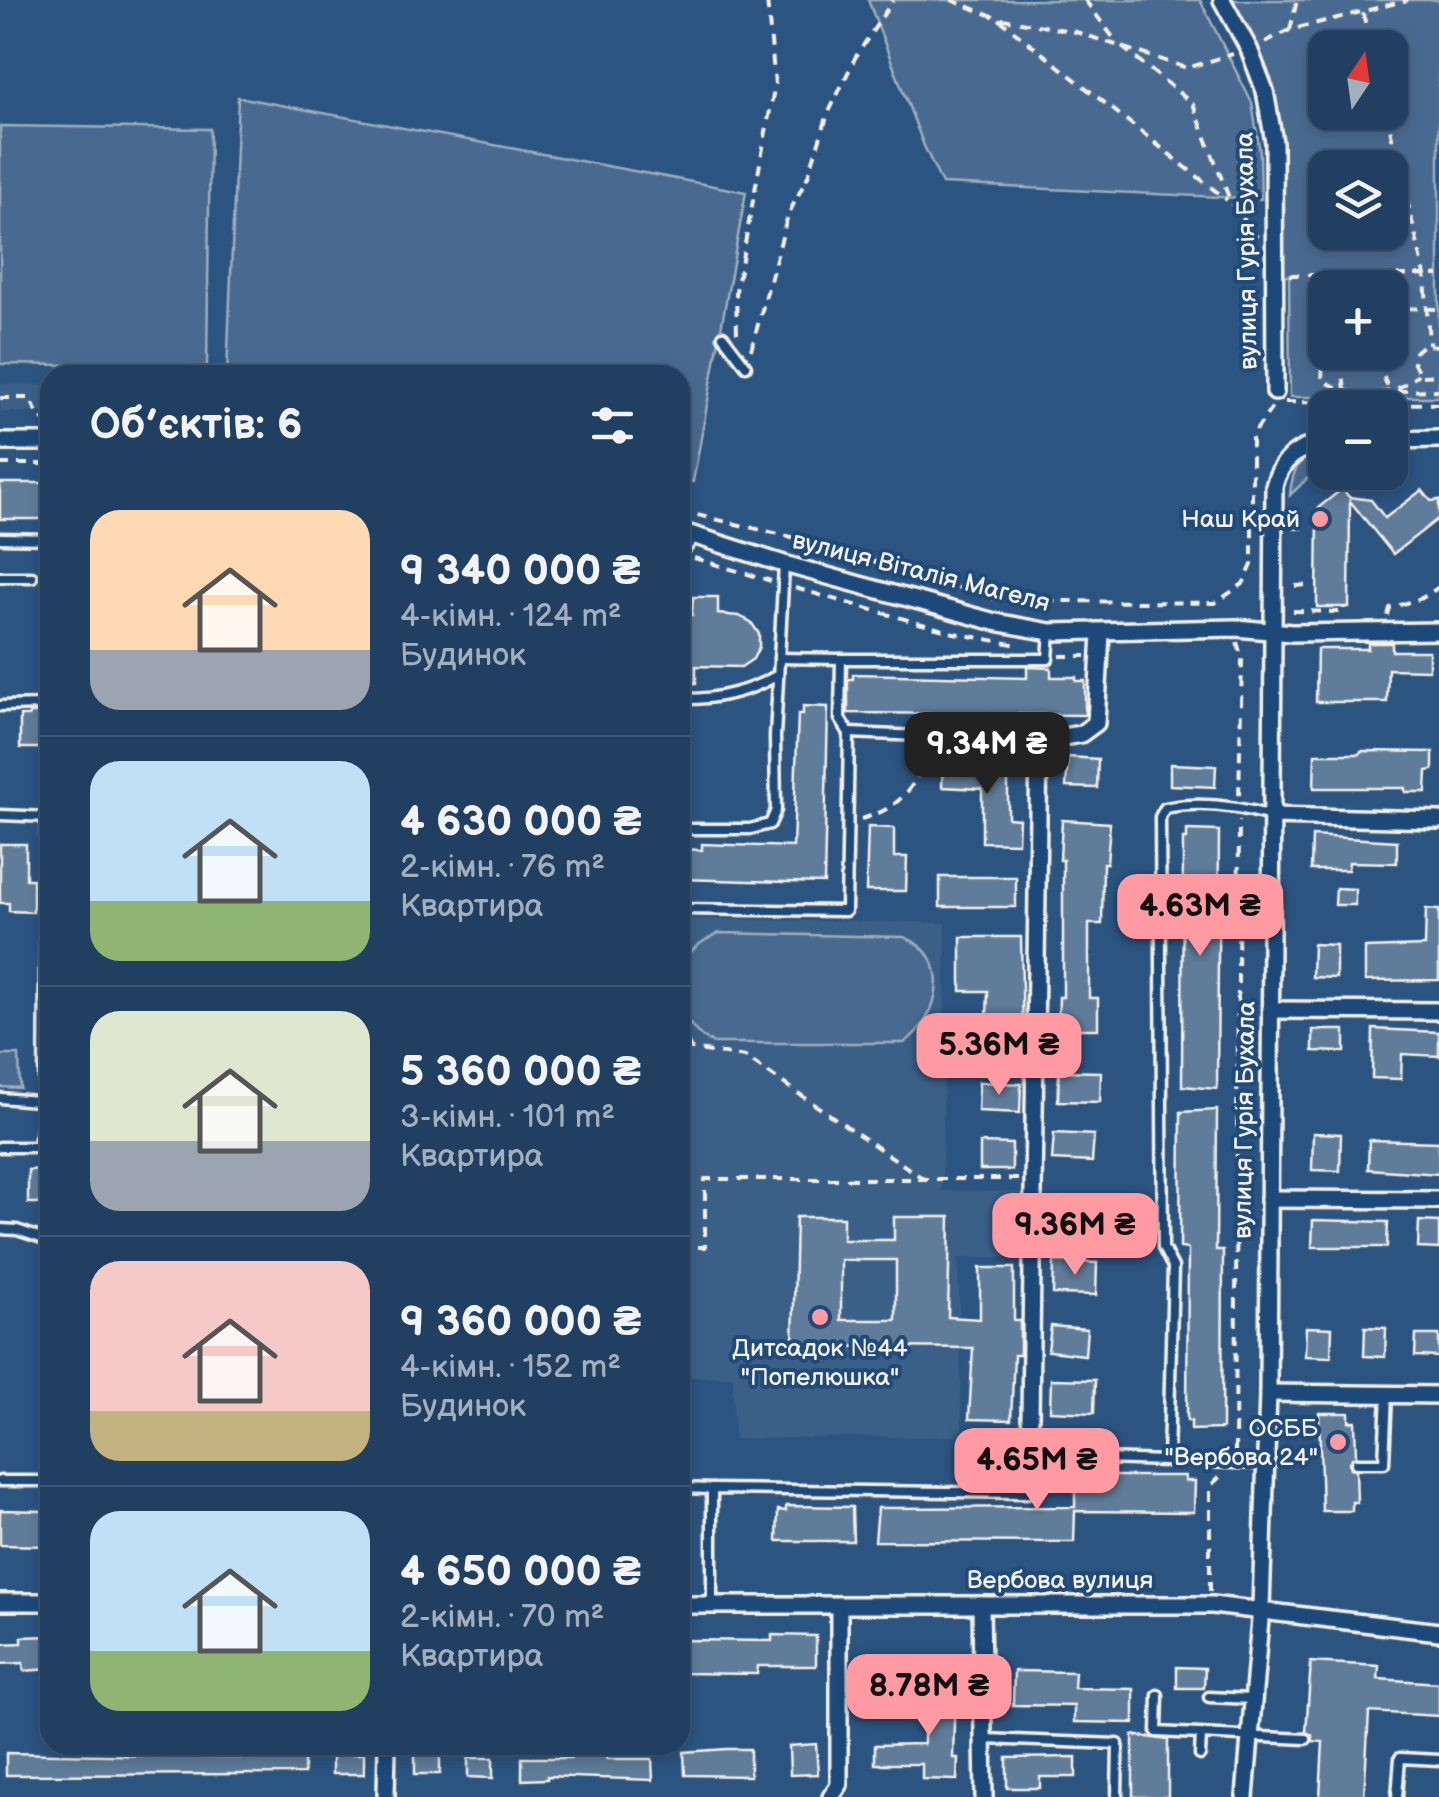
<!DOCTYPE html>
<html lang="uk">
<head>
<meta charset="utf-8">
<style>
	body { margin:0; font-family:"Balsamiq Sans",sans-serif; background:#294667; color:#f1f3f6; height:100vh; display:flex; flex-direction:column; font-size:38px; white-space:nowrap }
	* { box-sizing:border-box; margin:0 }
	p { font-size:32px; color:#a2afbd }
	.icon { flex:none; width:55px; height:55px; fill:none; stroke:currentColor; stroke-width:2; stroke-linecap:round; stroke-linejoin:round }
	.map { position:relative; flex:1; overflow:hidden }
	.details { position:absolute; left:40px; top:365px; width:650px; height:1390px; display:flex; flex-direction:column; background:#213f61; border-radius:30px; box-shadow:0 5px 15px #0003,0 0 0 2px #3e5876 }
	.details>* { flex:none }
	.needle { width:65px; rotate:13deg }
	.controls { position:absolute; left:1308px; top:30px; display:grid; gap:20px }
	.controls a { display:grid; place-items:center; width:100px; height:100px; border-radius:20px; background:#213f61; box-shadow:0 5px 15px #0003,0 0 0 2px #3e5876; font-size:50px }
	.price { position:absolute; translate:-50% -85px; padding:0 22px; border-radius:20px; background:#ff9aa2; color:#111; font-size:32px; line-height:65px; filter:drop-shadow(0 2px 5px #0008) }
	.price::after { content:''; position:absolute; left:50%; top:60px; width:30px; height:22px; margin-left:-15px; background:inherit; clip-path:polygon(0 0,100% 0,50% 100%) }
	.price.on { background:#222; color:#fff }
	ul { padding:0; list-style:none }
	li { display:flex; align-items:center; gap:30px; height:250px; padding:0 50px }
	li+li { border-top:2px solid #3e5876 }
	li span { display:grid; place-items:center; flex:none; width:280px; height:200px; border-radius:30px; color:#555 }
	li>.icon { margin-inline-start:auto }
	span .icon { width:120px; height:120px; fill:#fffc; stroke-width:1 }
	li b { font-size:42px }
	h2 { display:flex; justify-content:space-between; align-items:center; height:120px; padding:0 50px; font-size:42px }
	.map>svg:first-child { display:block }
</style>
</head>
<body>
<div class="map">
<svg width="1439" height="1797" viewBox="0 0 1439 1797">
	<rect width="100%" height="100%" fill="#2c5481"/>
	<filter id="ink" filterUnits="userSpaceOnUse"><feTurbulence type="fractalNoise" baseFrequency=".01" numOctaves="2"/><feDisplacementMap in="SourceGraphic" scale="20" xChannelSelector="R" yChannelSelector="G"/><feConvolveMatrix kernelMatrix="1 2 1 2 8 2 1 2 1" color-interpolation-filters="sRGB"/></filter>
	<g filter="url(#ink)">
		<g fill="#3b6088">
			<polygon points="0,384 50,385 50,412 0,412"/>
			<polygon points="680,919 946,923 942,1191 1026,1192 1026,1257 958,1258 962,1436 734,1439 733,1376 680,1378"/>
		</g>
		<g fill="#496b90" stroke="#9eaebc" stroke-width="2.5" fill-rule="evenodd">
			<polygon points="868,0 1200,0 1252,103 1260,152 1261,199 942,184 924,146"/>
			<path d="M1222 0H1439V397H1290L1289 276 1275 275 1265 91ZM1325 48H1390V112H1325ZM1325 168H1390V232H1325ZM1325 288H1390V352H1325Z"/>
			<polygon points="238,97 746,192 693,482 680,478 680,375 227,375"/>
			<polygon points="0,126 210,129 207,367 0,364"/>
			<path d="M1325 449V462L1290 495C1292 470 1299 455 1325 449Z"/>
			<path d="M719 933 904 937C954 957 941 1016 904 1043H713C678 1027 667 980 693 950 699 942 710 938 719 933Z"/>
			<polygon points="0,1055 19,1055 20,1088 0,1087"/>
		</g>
		<g fill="#5e7b9a" stroke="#f4f1e8" stroke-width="2.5" fill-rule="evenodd">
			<rect x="0" y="483" width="50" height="36"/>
			<polygon points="1342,489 1349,497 1371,500 1385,518 1422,490 1431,501 1439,500 1439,518 1393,554 1350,501 1349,607 1317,607 1318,508"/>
			<polygon points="693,597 718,597 718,614 739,616 751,622 759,634 759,647 753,659 741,667 696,666 696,683 680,683 680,614 692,615"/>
			<polygon points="1368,643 1392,643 1392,651 1429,651 1429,670 1388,669 1387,702 1316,702 1317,649 1368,649"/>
			<polygon points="1027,667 1051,668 1051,677 1076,677 1076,681 1085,681 1085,715 848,713 848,679 853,679 853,674 1027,678"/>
			<polygon points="803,706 828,707 824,883 680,879 680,849 702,850 702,844 793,847 798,714 803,714"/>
			<polygon points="29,713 46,713 50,716 50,748 20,748 20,716 29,716"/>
			<polygon points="1361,751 1433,752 1433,770 1427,771 1426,792 1405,792 1405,788 1314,788 1315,754 1360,754"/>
			<polygon points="1068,757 1098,759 1097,788 1066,787"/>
			<polygon points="943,762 1008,766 1008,818 1019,819 1018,843 982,842 982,789 942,787"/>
			<polygon points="1170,764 1216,766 1215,787 1170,785"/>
			<polygon points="1062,820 1110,823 1107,863 1103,863 1102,924 1089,924 1089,998 1098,998 1098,1029 1058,1029 1059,997 1063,997 1063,860 1060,860"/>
			<polygon points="868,827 894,828 894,857 907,857 906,891 866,891"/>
			<polygon points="1187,830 1219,831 1217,1089 1182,1086 1183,839 1187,839"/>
			<polygon points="1312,836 1397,841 1397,863 1349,862 1348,870 1311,870"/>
			<polygon points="0,844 26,844 26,879 33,879 33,912 9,911 9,903 0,903"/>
			<rect x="940" y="877" width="76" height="30"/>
			<polygon points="1336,888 1355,889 1355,905 1335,905"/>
			<polygon points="1426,909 1439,910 1439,980 1365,981 1365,948 1425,946"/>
			<polygon points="961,937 1021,937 1023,1045 986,1044 988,991 961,991"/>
			<polygon points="1313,944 1336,945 1336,978 1312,977"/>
			<polygon points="1373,1029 1439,1032 1439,1056 1402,1054 1401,1079 1372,1078"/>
			<polygon points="1313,1030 1345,1030 1345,1052 1313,1051"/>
			<polygon points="1059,1071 1101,1072 1100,1102 1058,1101"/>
			<polygon points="979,1082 1021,1084 1020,1113 978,1111"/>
			<polygon points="1217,1110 1216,1250 1223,1250 1222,1429 1191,1430 1191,1421 1187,1421 1188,1249 1180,1248 1181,1112"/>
			<polygon points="1054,1133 1094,1135 1092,1162 1052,1160"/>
			<polygon points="1313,1133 1341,1134 1340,1171 1312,1170"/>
			<polygon points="1369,1140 1439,1142 1439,1174 1368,1169"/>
			<polygon points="980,1143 1012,1144 1012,1170 980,1170"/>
			<polygon points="46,1169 50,1172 50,1203 28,1203 28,1170"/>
			<polygon points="1063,1198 1100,1200 1099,1231 1062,1230"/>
			<path d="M796 1217H843V1240H894V1217H950L948 1317 980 1319V1268H1014V1321H1020V1355H1014L1011 1420 969 1419 973 1348 793 1346ZM841 1260H896V1320H841Z"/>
			<polygon points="1313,1220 1388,1222 1387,1247 1312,1247"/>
			<polygon points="1419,1221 1439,1222 1439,1249 1418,1248"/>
			<polygon points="1054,1261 1097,1263 1096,1295 1053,1294"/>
			<polygon points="1051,1326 1087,1329 1085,1355 1048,1351"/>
			<polygon points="1306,1327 1332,1328 1331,1357 1305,1356"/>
			<polygon points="1365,1327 1386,1328 1385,1357 1364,1356"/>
			<polygon points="1416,1335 1439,1335 1439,1357 1415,1356"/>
			<polygon points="1051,1379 1095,1380 1094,1413 1050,1411"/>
			<polygon points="1319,1413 1349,1413 1349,1422 1355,1421 1356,1456 1349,1462 1350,1468 1356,1470 1357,1502 1352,1502 1352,1511 1322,1511"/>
			<polygon points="1082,1476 1185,1476 1185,1481 1195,1481 1194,1512 1075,1511 1074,1542 875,1541 878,1508 1075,1507 1075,1480 1082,1481"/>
			<polygon points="786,1506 852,1507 853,1541 777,1541 778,1510 786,1511"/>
			<polygon points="0,1510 43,1511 43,1515 50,1515 50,1546 0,1545"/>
			<polygon points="772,1635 816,1636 816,1666 758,1666 757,1674 680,1673 680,1640 772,1641"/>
			<polygon points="50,1636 50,1669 24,1671 23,1663 0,1664 0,1644 22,1643 22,1637"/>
			<polygon points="1311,1662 1379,1666 1378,1679 1439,1683 1439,1716 1369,1712 1364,1797 1320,1797 1323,1742 1313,1741 1312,1735 1306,1732"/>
			<polygon points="912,1664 912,1681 878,1681 878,1665"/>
			<polygon points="1177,1667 1205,1668 1204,1688 1177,1688"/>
			<polygon points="1014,1671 1075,1672 1074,1688 1134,1689 1134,1723 1074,1722 1074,1706 1013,1705"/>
			<polygon points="924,1687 955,1688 953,1758 958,1758 957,1780 922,1779 922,1764 875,1764 875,1745 924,1744"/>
			<polygon points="1133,1735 1168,1740 1168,1797 1133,1797"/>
			<polygon points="816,1744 818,1774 790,1775 789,1746"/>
			<polygon points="727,1749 750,1749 750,1776 685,1775 684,1752"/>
			<polygon points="6,1753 304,1759 304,1774 6,1775"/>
			<polygon points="440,1753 440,1774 415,1774 415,1754"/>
			<rect x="332" y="1754" width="32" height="20"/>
			<polygon points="571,1754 607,1756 607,1759 652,1759 653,1780 547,1776 547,1779 522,1780 522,1758 571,1758"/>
			<polygon points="1076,1757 1076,1777 1040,1777 1040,1788 1007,1788 1007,1758"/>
			<polygon points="468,1758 493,1758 493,1778 468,1777"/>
		</g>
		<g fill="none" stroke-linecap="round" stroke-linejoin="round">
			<g stroke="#f4f1e8" stroke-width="15">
				<g id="lane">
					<polyline points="723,336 746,366"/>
					<polyline points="0,538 50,539"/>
					<polyline points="680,555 695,537"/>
					<polyline points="0,577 32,577"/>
					<polyline points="779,658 841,659 840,719 849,733"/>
					<polyline points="841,659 1048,659 1050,632"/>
					<path d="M680 699C716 700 747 693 778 675"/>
					<polyline points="0,706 50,705"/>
					<polyline points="0,815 50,817"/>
					<polyline points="680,829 750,829 770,824 776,810 775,737 784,565"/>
					<polyline points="680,909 846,911 849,733 1039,741"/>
					<polyline points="0,1098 50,1102"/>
					<polyline points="39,1146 44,1101 46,816"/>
					<polyline points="0,1147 50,1147"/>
					<polyline points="0,1229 17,1230 50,1241"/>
					<path d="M1168 1460 1173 1267 1163 1248 1160 817 1165 808C1200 801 1237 806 1271 816"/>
					<polyline points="1356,1463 1384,1463 1387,1394"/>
					<polyline points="0,1481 50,1481"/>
					<polyline points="680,1488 712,1489"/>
					<polyline points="712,1606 712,1489 1028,1493 1069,1458 1266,1464"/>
					<polyline points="1158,1695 1157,1732 1306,1739"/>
					<polyline points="1209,1697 1252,1699"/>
					<polyline points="985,1739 1118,1744 1117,1797"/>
					<polyline points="1200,1755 1201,1735"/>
					<polyline points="1397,1797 1400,1758 1439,1760"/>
				</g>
			</g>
			<g stroke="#f4f1e8" stroke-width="22">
				<g id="street">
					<polyline points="1222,0 1249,49 1265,91 1274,142 1275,392"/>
					<polyline points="1390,440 1439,439"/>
					<polyline points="0,442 50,442"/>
					<polyline points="680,531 784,564 995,622 1050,632 1236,628 1292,633 1439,631"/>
					<polyline points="1271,816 1439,820"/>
					<polyline points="1271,1010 1439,1011"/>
					<polyline points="1269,1199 1439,1200"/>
					<polyline points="1268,1393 1439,1395"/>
					<polyline points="1030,1419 1039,741 1081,734 1096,723 1101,633"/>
					<polyline points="0,1602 50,1602"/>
					<polyline points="680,1605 1212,1605 1439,1632"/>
					<polyline points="981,1605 984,1797"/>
					<polyline points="386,1797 387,1745"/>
					<polyline points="831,1797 839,1785 839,1606"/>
					<path d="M1245 1797 1261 1608 1268 1393 1274 486C1281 459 1298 447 1325 443"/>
				</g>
			</g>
			<g stroke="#f4f1e8" stroke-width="4" stroke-dasharray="10 8" stroke-linecap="butt">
				<polyline points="951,0 998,18 1076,32 1187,68 1233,54"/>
				<polyline points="1085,0 1115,40"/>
				<polyline points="1363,13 1371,48"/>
				<polyline points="999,19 1227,200"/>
				<polyline points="1290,30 1297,0"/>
				<polyline points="1265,42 1290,30 1408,0"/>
				<polyline points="1122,47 1193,104 1231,203 1257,237"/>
				<polyline points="1386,112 1425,275 1429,344"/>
				<polyline points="1289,275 1439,275"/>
				<polyline points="1400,275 1401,290"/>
				<polyline points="1390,308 1439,309"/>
				<path d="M1325 314 1322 379C1349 399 1395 399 1418 374"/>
				<polyline points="737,333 736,291 775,84 767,0"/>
				<polyline points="1439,346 1423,345 1415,352 1413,362 1421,376 1439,375"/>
				<polyline points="751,350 788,215 808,176 828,114 855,58 893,0"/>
				<polyline points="1325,352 1342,363 1345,391"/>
				<polyline points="1342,352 1342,363 1378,360 1377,352"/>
				<polyline points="1378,360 1388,389"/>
				<polyline points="1397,391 1439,390"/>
				<polyline points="0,398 30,398 40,419 50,420"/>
				<polyline points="1285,402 1439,404"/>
				<polyline points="0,464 50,464"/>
				<polyline points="680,511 809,541 998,600 1215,603 1243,584 1252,565 1252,436 1273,406"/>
				<polyline points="1293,528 1309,528"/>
				<polyline points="694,558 771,581"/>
				<polyline points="1295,586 1311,585"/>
				<polyline points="795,588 954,633 1018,645"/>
				<polyline points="1293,611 1344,612 1344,607"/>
				<polyline points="1388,616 1390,608 1422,598 1439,587"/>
				<polyline points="1237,642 1242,659 1239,797"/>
				<polyline points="1060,656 1086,656"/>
				<path d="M861 819C902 808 915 786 931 749"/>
				<polyline points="680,1026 691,1049 745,1057 924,1179"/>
				<polyline points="680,1247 705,1247 705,1179 1020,1179"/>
				<polyline points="1235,1452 1239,821"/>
				<polyline points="1029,1475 1030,1434"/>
				<polyline points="1029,1476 1030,1436"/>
				<polyline points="1210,1591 1210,1486 1222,1475"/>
			</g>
			<use href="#lane" stroke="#1f4a7a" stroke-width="8"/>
			<use href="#street" stroke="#1f4a7a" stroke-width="15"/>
			<polyline stroke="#f4f1e8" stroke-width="4" stroke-dasharray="10 8" stroke-linecap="butt" points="1401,290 1402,319"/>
		</g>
	</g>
	<g fill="#ff9aa2" stroke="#1f4a7a" stroke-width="4">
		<circle cx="1320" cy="519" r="10"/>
		<circle cx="820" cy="1317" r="10"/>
		<circle cx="1338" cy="1442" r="10"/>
	</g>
	<g text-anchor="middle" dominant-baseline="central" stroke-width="8" stroke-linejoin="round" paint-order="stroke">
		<g font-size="25" fill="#f4f1e8" stroke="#1f4a7a">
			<text transform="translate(1247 251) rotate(-91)">вулиця Гурія Бухала</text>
			<text transform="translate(921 572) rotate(14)">вулиця Віталія Магеля</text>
			<text transform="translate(1245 1120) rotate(-89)">вулиця Гурія Бухала</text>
			<text x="1060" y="1580">Вербова вулиця</text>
		</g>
		<g font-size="25" fill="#f4f1e8" stroke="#1f4a7a" text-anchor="end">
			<text x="1300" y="519">Наш Край</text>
			<text x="820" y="1348" text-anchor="middle">Дитсадок №44<tspan x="820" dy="29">"Попелюшка"</tspan></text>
			<text x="1318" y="1428">ОСББ<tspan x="1318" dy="29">"Вербова 24"</tspan></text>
		</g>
	</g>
</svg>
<div class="controls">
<a><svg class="needle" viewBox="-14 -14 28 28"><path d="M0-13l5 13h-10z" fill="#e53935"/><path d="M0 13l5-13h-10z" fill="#a2afbd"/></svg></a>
<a><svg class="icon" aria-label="layers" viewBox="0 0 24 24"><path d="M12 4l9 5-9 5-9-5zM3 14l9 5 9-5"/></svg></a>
<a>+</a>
<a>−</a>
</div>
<b class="price on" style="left:987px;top:797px">9.34M ₴</b>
<b class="price" style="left:1200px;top:959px">4.63M ₴</b>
<b class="price" style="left:999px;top:1098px">5.36M ₴</b>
<b class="price" style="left:1075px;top:1278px">9.36M ₴</b>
<b class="price" style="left:1037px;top:1513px">4.65M ₴</b>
<b class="price" style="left:929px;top:1739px">8.78M ₴</b>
<section class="details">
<h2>Об’єктів: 6<svg class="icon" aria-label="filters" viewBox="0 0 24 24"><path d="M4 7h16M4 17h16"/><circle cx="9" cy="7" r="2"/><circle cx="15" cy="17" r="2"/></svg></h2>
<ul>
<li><span style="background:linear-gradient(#ffd9b3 70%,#9aa5b1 0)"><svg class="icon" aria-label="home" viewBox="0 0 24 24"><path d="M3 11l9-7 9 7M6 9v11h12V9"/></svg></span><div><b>9 340 000 ₴</b><p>4-кімн. · 124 m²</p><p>Будинок</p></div></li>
<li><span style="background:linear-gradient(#bfe0f5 70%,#8fb573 0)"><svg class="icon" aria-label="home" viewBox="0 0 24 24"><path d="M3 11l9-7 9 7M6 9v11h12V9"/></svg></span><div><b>4 630 000 ₴</b><p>2-кімн. · 76 m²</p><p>Квартира</p></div></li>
<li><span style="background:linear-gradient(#dfe7d0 65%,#9aa5b1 0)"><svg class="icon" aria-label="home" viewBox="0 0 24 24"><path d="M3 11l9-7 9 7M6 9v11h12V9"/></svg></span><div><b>5 360 000 ₴</b><p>3-кімн. · 101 m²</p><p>Квартира</p></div></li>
<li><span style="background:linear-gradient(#f6c9c9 75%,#c2b280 0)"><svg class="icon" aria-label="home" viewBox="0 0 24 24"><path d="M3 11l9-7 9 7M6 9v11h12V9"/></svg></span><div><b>9 360 000 ₴</b><p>4-кімн. · 152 m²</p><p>Будинок</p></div></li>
<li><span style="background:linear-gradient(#bfe0f5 70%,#8fb573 0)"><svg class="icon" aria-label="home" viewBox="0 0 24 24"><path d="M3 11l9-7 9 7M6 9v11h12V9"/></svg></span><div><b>4 650 000 ₴</b><p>2-кімн. · 70 m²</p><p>Квартира</p></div></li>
</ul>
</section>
</div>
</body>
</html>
